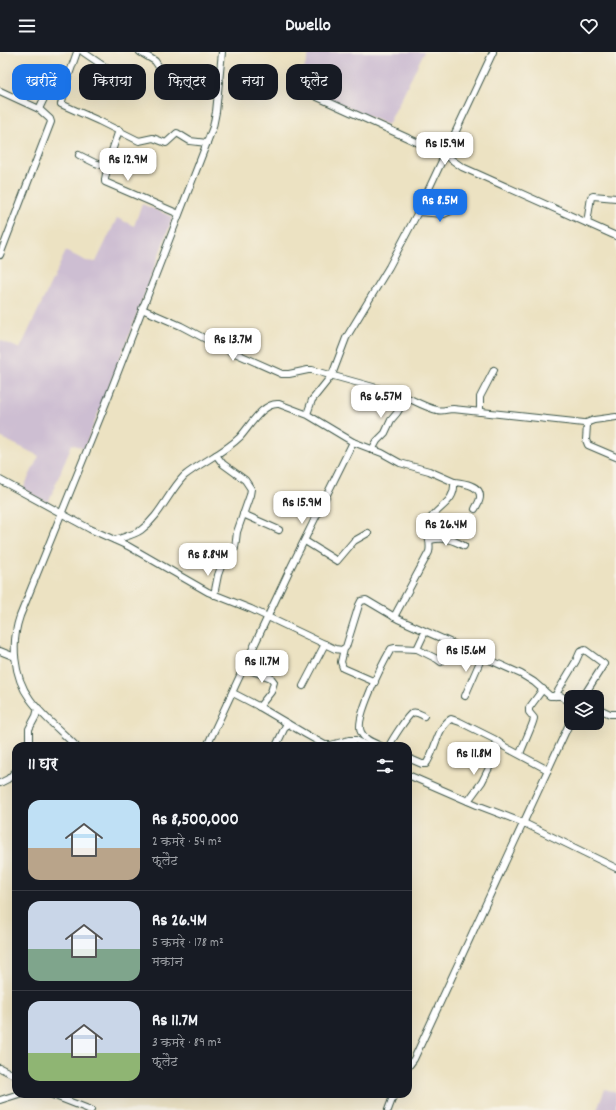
<!DOCTYPE html>
<html lang="hi">
<head>
<meta charset="utf-8">
<style>
	body { margin:0; font-family:Dekko,"Playpen Sans Deva",sans-serif; background:#20242c; color:#f1f3f6; height:100vh; display:flex; flex-direction:column; font-size:15px; white-space:nowrap }
	* { box-sizing:border-box; margin:0 }
	p { font-size:13px; color:#9ea1a6 }
	.icon { flex:none; width:22px; height:22px; fill:none; stroke:currentColor; stroke-width:2; stroke-linecap:round; stroke-linejoin:round }
	.map { position:relative; flex:1; overflow:hidden }
	.panel { position:absolute; left:12px; top:690px; width:400px; height:356px; display:flex; flex-direction:column; background:#171b24; border-radius:12px; box-shadow:0 4px 16px #0002 }
	.panel>* { flex:none }
	.top-card { position:absolute; left:12px; top:12px; width:400px; height:36px; display:flex; gap:8px }
	.buttons { position:absolute; left:564px; top:638px; display:grid; gap:8px }
	.buttons a { display:grid; place-items:center; width:40px; height:40px; border-radius:8px; background:#171b24; box-shadow:0 4px 16px #0002; font-size:20px }
	.price { position:absolute; translate:-50% -34px; padding:0 9px; border-radius:8px; background:#fff; color:#222; font-size:13px; line-height:26px; filter:drop-shadow(0 1px 2px #0008) }
	.price::after { content:''; position:absolute; left:50%; top:24px; width:12px; height:9px; margin-left:-6px; background:inherit; clip-path:polygon(0 0,100% 0,50% 100%) }
	.price.current { background:#1a73e8; color:#fff }
	ul { padding:0; list-style:none }
	li { display:flex; align-items:center; gap:12px; height:100px; padding:0 16px }
	li+li { border-top:1px solid #363941 }
	li span { display:grid; place-items:center; flex:none; width:112px; height:80px; border-radius:12px; color:#555 }
	li>.icon { margin-inline-start:auto }
	span .icon { width:48px; height:48px; fill:#fffc; stroke-width:1 }
	li b { font-size:17px }
	h2 { display:flex; justify-content:space-between; align-items:center; height:48px; padding:0 16px; font-size:17px }
	.tag { padding:0 14px; border-radius:12px; background:#171b24; box-shadow:0 4px 16px #0002; font-size:14px; line-height:36px }
	.tag.current { background:#1a73e8; color:#fff }
	header { display:flex; justify-content:space-between; align-items:center; height:52px; padding:0 16px; background:#171b24; font-size:18px; font-weight:800 }
	.map>svg:first-child { display:block }
</style>
</head>
<body>
<header><svg class="icon" aria-label="menu" viewBox="0 0 24 24"><path d="M4 6h16M4 12h16M4 18h16"/></svg>Dwello<svg class="icon" aria-label="heart" viewBox="0 0 24 24"><path d="M12 20l-8-8c-3-5 5-10 8-4 3-6 11-1 8 4z"/></svg></header>
<div class="map">
<svg width="616" height="1058" viewBox="0 0 616 1058">
	<rect width="100%" height="100%" fill="#f7f3e8"/>
	<filter id="ink" filterUnits="userSpaceOnUse"><feTurbulence type="fractalNoise" baseFrequency=".025" numOctaves="2"/><feDisplacementMap in="SourceGraphic" scale="8" xChannelSelector="R" yChannelSelector="G"/><feConvolveMatrix kernelMatrix="1 2 1 2 8 2 1 2 1" color-interpolation-filters="sRGB"/></filter>
	<filter id="wash" filterUnits="userSpaceOnUse"><feTurbulence type="fractalNoise" baseFrequency=".012" numOctaves="4" result="noise"/><feDisplacementMap in="SourceGraphic" scale="16" xChannelSelector="R" yChannelSelector="G"/><feGaussianBlur stdDeviation="0.9" result="paint"/><feColorMatrix in="noise" values="0 0 0 0 0 0 0 0 0 0 0 0 0 0 0 0 0 1.4 0 .05"/><feComposite in="paint" operator="in"/></filter>
	<g filter="url(#wash)">
		<rect width="100%" height="100%" fill="#ece2c2"/>
		<g fill="#cdbed2">
			<polygon points="310,0 424,0 388,73 298,33"/>
			<polygon points="142,152 173,165 128,286 84,397 72,392 48,451 23,437 39,404 0,385 0,353 1,349 0,348 0,288 20,297 66,199 86,209 96,210 117,166 134,174"/>
			<polygon points="605,1037 616,1040 616,1058 597,1058"/>
		</g>
	</g>
	<g filter="url(#ink)">
		<g fill="none" stroke-linecap="round" stroke-linejoin="round">
			<g stroke="#3e5649" stroke-width="8">
				<g id="minor">
					<polyline points="83,0 105,15"/>
					<polyline points="140,0 155,9 163,21 183,33 193,33 218,41"/>
					<polyline points="64,37 65,40 61,52 99,69 139,89 153,86 166,91 177,81 190,89 207,91"/>
					<polyline points="0,39 39,57 50,67 51,70 0,203"/>
					<polyline points="313,43 445,103 462,115 616,184"/>
					<polyline points="39,57 49,36 54,34 64,37 77,0"/>
					<polyline points="119,78 109,108 105,127 105,130 179,162"/>
					<polyline points="79,103 95,111 108,115"/>
					<polyline points="418,160 444,162 457,156"/>
					<polyline points="587,171 591,145 593,144 616,146"/>
					<path d="M143 254 142 257 181 274 217 293 282 322H289L308 318H312L384 338C402 340 419 354 437 358 442 360 447 357 453 357L584 371 587 373 586 388 588 393 616 405"/>
					<polyline points="480,360 480,345 494,318"/>
					<polyline points="307,362 312,348 332,323 346,286 389,215 418,160 493,0"/>
					<polyline points="586,371 594,368 616,365"/>
					<polyline points="372,398 377,389 385,381 391,368 397,361 406,346"/>
					<polyline points="216,403 223,412 245,428 251,437 250,443 237,480 235,496"/>
					<polyline points="0,428 90,477 128,494 208,540 251,557 335,597 342,598 346,595 359,553 361,549 366,548 398,567 521,622 534,630 550,644 561,644 571,651"/>
					<path d="M454 430C462 431 481 433 480 445 480 449 477 453 475 457"/>
					<polyline points="243,462 279,478"/>
					<path d="M115 488C124 485 134 483 141 478 160 464 168 441 184 424 201 410 224 401 240 385 250 374 263 350 279 352L308 363 353 390 382 401 400 411 429 419 454 430C456 451 437 454 429 469 424 478 432 489 429 500L394 565"/>
					<path d="M430 488C443 485 452 487 464 494"/>
					<polyline points="305,489 337,509 354,489 368,481"/>
					<polyline points="214,543 218,523 222,512"/>
					<polyline points="344,597 341,610 343,616 375,630"/>
					<polyline points="417,597 437,607 441,610"/>
					<polyline points="0,599 15,605"/>
					<polyline points="244,616 271,626 274,630 271,640 259,655"/>
					<polyline points="303,634 325,592"/>
					<polyline points="233,641 258,654 307,683 325,693 331,693 349,688 356,688 367,694"/>
					<polyline points="465,644 482,605"/>
					<polyline points="555,644 576,609 580,600 585,598 604,612 583,645"/>
					<polyline points="597,656 610,662 616,662"/>
					<polyline points="29,694 29,677 36,664 38,656"/>
					<path d="M76 694C61 679 42 664 30 647 13 624 11 590 20 564L102 361 213 75 216 60 222 0"/>
					<polyline points="207,694 291,515 353,390"/>
					<polyline points="276,694 287,671"/>
					<path d="M381 694C374 691 364 688 361 680 354 667 383 611 391 597L395 596 417 597 425 580"/>
					<path d="M389 694C392 688 407 664 412 661 416 659 420 662 424 664"/>
					<path d="M520 702C522 695 534 671 534 666L529 660V656L543 637"/>
					<path d="M408 706 422 712H426C435 700 437 675 451 667L460 670 494 687 505 695 548 718"/>
					<polyline points="408,723 477,753 524,771 616,816"/>
					<polyline points="0,731 8,727 16,719"/>
					<polyline points="468,749 482,730 493,708"/>
					<polyline points="408,1015 414,1007 571,668"/>
					<polyline points="0,1016 16,1024"/>
					<polyline points="50,1042 91,1058"/>
					<polyline points="0,1048 19,1042"/>
					<polyline points="388,1058 394,1042"/>
				</g>
			</g>
			<use href="#minor" stroke="#fff" stroke-width="6"/>
		</g>
	</g>
</svg>
<div class="buttons">
<a><svg class="icon" aria-label="layers" viewBox="0 0 24 24"><path d="M12 4l9 5-9 5-9-5zM3 14l9 5 9-5"/></svg></a>
</div>
<b class="price" style="left:445px;top:114px">Rs 15.9M</b>
<b class="price" style="left:128px;top:130px">Rs 12.9M</b>
<b class="price current" style="left:440px;top:171px">Rs 8.5M</b>
<b class="price" style="left:233px;top:310px">Rs 13.7M</b>
<b class="price" style="left:381px;top:367px">Rs 6.57M</b>
<b class="price" style="left:302px;top:473px">Rs 15.9M</b>
<b class="price" style="left:446px;top:495px">Rs 26.4M</b>
<b class="price" style="left:208px;top:525px">Rs 8.84M</b>
<b class="price" style="left:466px;top:621px">Rs 15.6M</b>
<b class="price" style="left:262px;top:632px">Rs 11.7M</b>
<b class="price" style="left:474px;top:724px">Rs 11.8M</b>
<div class="top-card">
<a class="tag current">खरीदें</a>
<a class="tag">किराया</a>
<a class="tag">फ़िल्टर</a>
<a class="tag">नया</a>
<a class="tag">फ़्लैट</a>
</div>
<section class="panel">
<h2>11 घर<svg class="icon" aria-label="filters" viewBox="0 0 24 24"><path d="M4 7h16M4 17h16"/><circle cx="9" cy="7" r="2"/><circle cx="15" cy="17" r="2"/></svg></h2>
<ul>
<li><span style="background:linear-gradient(#bfe0f5 60%,#b9a48a 0)"><svg class="icon" aria-label="home" viewBox="0 0 24 24"><path d="M3 11l9-7 9 7M6 9v11h12V9"/></svg></span><div><b>Rs 8,500,000</b><p>2 कमरे · 54 m²</p><p>फ़्लैट</p></div></li>
<li><span style="background:linear-gradient(#c9d6e8 60%,#7fa58c 0)"><svg class="icon" aria-label="home" viewBox="0 0 24 24"><path d="M3 11l9-7 9 7M6 9v11h12V9"/></svg></span><div><b>Rs 26.4M</b><p>5 कमरे · 178 m²</p><p>मकान</p></div></li>
<li><span style="background:linear-gradient(#c9d6e8 65%,#8fb573 0)"><svg class="icon" aria-label="home" viewBox="0 0 24 24"><path d="M3 11l9-7 9 7M6 9v11h12V9"/></svg></span><div><b>Rs 11.7M</b><p>3 कमरे · 89 m²</p><p>फ़्लैट</p></div></li>
</ul>
</section>
</div>
</body>
</html>
